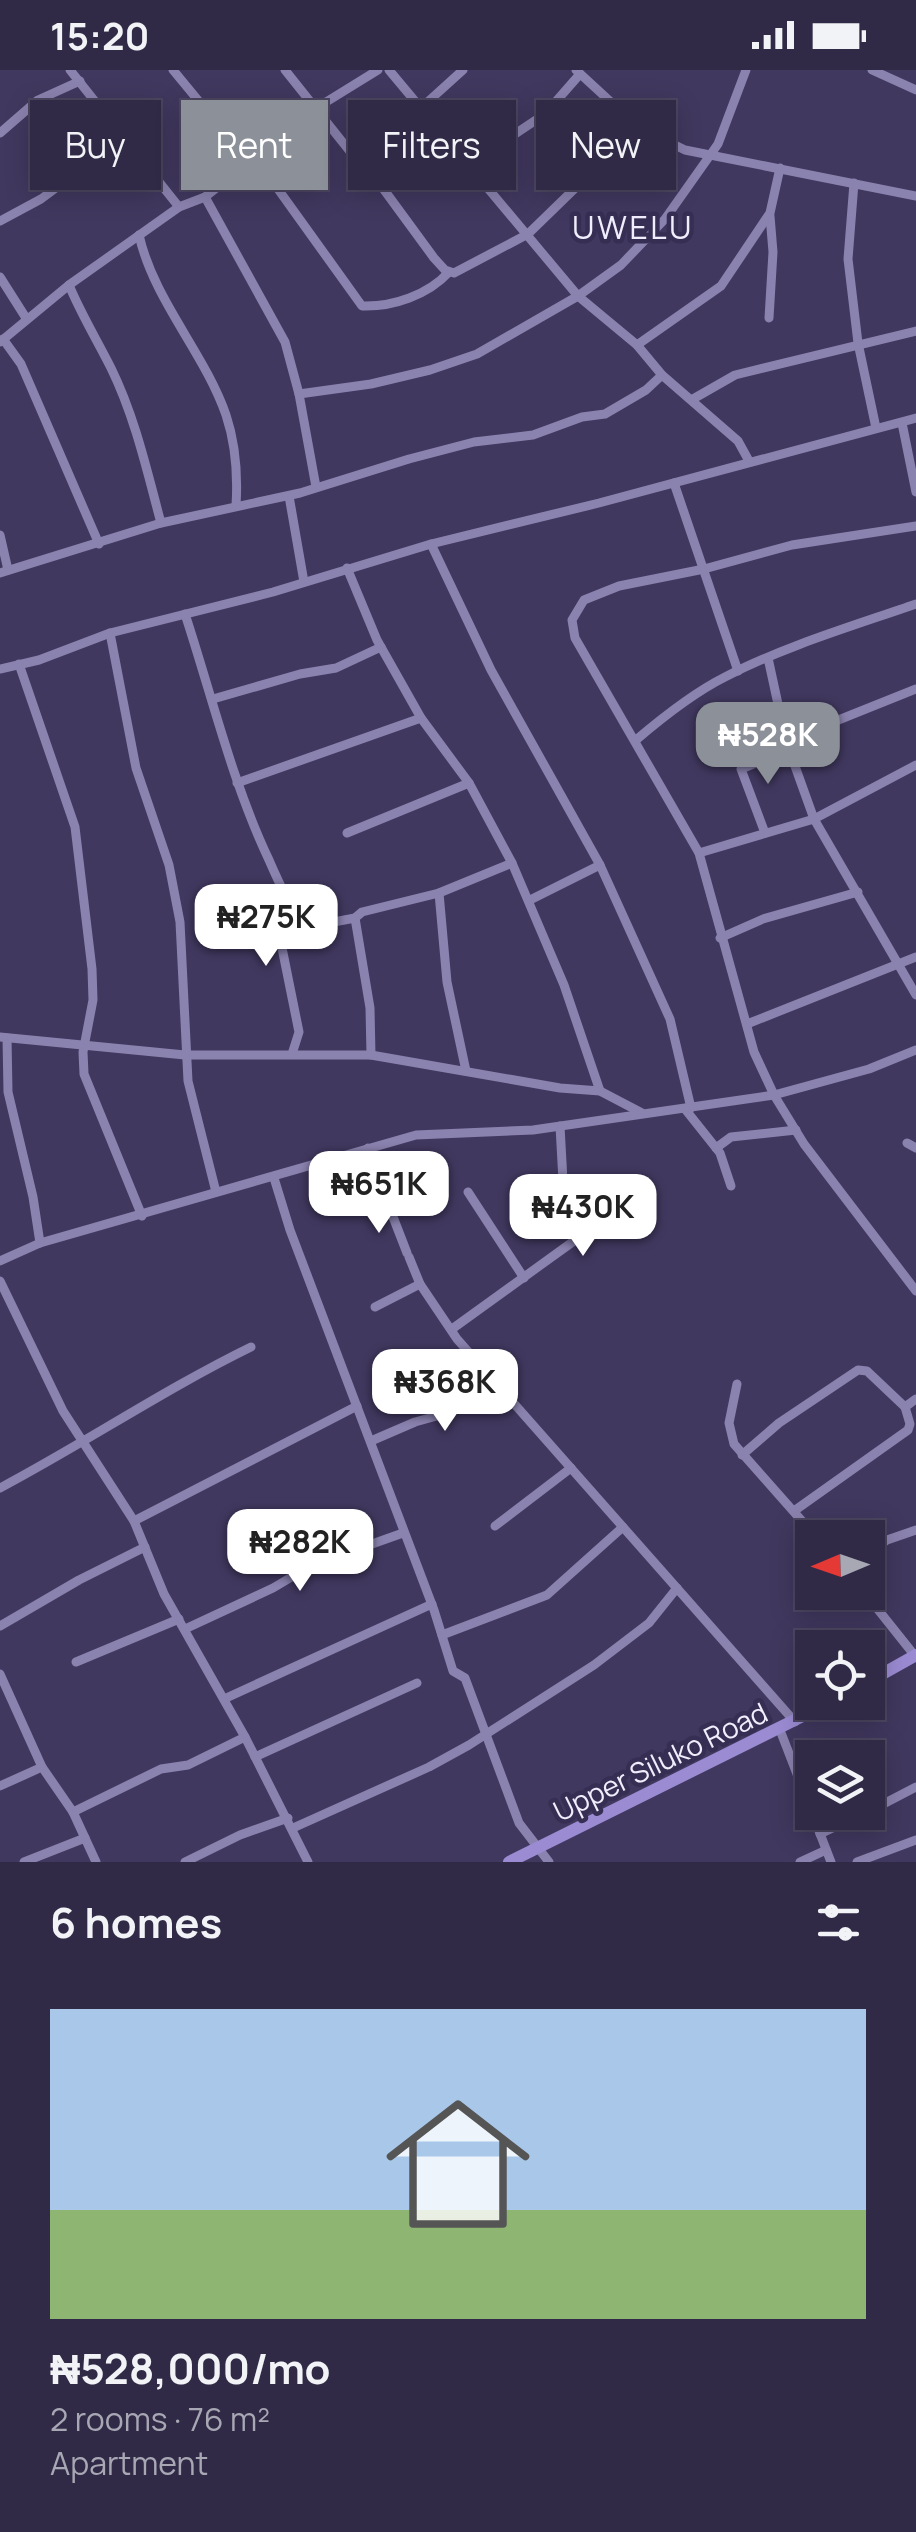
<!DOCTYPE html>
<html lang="en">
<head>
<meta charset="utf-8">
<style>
	body { margin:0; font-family:Manrope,sans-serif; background:#39324e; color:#f1f3f6; height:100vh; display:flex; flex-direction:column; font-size:38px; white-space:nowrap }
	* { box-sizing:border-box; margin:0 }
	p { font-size:32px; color:#a8a7b4 }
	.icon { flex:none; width:55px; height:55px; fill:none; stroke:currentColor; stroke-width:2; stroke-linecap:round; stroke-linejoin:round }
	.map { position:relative; height:1792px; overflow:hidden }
	.sheet { display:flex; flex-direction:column; background:#312a47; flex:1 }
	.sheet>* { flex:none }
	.banner { position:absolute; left:30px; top:30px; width:858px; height:90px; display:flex; gap:20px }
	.needle { width:65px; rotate:268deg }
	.tools { position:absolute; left:795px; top:1450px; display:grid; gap:20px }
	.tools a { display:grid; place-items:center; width:90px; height:90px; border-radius:0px; background:#312a47; box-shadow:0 5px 25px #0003,0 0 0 2px #4c4660; font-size:50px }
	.price { position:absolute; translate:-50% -85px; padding:0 22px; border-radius:20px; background:#fff; color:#222; font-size:32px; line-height:65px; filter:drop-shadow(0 2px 5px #0008) }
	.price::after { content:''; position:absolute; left:50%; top:60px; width:30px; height:22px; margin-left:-15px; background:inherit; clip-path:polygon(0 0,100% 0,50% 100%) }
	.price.on { background:#8c9099; color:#fff }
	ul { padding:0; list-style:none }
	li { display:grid; align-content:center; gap:20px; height:530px; padding:0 50px }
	li span { display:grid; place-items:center; height:310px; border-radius:0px; color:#555 }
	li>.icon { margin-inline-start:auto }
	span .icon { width:180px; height:180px; fill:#fffc; stroke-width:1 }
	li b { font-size:42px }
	h2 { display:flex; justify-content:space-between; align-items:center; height:120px; padding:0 50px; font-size:42px }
	.chip { padding:0 35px; border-radius:0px; background:#312a47; box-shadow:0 5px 25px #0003,0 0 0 2px #4c4660; font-size:35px; line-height:90px }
	.chip.on { background:#8c9099; color:#fff }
	.status { display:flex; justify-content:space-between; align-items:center; height:70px; padding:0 50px; background:#312a47; direction:ltr }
	.status svg { height:28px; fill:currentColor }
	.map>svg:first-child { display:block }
</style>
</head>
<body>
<div class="status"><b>15:20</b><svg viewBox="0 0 49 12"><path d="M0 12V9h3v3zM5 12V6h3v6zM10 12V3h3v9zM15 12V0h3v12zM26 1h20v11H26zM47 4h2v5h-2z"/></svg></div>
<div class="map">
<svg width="916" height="1792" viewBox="0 0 916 1792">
	<rect width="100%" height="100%" fill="#41385f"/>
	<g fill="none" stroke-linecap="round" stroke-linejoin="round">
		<g stroke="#8b83af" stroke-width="9">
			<polyline points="70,0 179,137"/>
			<polyline points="173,0 249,92"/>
			<polyline points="285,0 360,94 382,117 434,188 445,200 454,203 528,164 638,57"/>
			<polyline points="389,0 578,226 637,275 662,305 738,371 749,391"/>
			<polyline points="576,0 638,57 685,80 916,126"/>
			<polyline points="872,0 916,20"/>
			<polyline points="421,38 463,0"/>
			<polyline points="0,63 38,30 80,11"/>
			<path d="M255 87 362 236C393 237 428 225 449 202"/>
			<polyline points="474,100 509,68 545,44 580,4"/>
			<polyline points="854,113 848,189 858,273 876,358"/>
			<polyline points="205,127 285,272 299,324"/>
			<polyline points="0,151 41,129 126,66"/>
			<path d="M139 165C154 231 204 282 226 345 236 375 238 404 236 436"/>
			<polyline points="0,207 26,248"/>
			<path d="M69 215C81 244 97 270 111 298 135 347 147 401 161 453"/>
			<polyline points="769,248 773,182 770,146"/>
			<polyline points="3,269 21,294 99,474"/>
			<polyline points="0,272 69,215 179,137 205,127 318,37 378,0"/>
			<polyline points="637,275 721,216 770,143 780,98"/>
			<polyline points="693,329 735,305 916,261"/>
			<polyline points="902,353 916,422"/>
			<polyline points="674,413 738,601"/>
			<polyline points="316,417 299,324 371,314 430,300 477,284 578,226 621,195 665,149 718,74 746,0"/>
			<polyline points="289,426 304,512"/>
			<polyline points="916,456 792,475 704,499 619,516 584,530 572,550 575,568 699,783 754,982 774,1025 804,1074 916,1221"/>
			<polyline points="0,465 8,500"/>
			<polyline points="431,474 491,600 600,795 670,949 691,1038"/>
			<polyline points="347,498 377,570 421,648 469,713 512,793 564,915 600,1021"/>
			<polyline points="0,503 161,453 300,423 409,389 474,372 533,365 582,347 605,344 646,320 662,305"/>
			<path d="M185 544C212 626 232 712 269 790 279 813 290 838 307 857L355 848 362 842 439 823 512 793"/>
			<polyline points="110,563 136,698 169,795 180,852 188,1011 216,1122"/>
			<polyline points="768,588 786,671 814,749 916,925"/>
			<polyline points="19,594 75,757 92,899 93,930 83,982 84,1004 142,1146"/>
			<polyline points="0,599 39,590 110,563 273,522 431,474 599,433 916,348"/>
			<polyline points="213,629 300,604 336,598 381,577"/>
			<path d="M636 670C663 647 693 623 725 607 785 576 853 556 916 534"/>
			<polyline points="786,671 916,619"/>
			<polyline points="237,713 421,648"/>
			<polyline points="347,763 469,713"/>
			<polyline points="765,763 741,699 790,679"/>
			<polyline points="699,783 814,749 916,695"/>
			<polyline points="439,823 447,912 466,1001"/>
			<polyline points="530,830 600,795"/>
			<polyline points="355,848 370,938 371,985"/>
			<polyline points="720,868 763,849 858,822"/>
			<polyline points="747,954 916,887"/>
			<polyline points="0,967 185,985 371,985 560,1018 600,1021 642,1043"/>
			<polyline points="7,968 8,1022 33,1127 40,1173"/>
			<polyline points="292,984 299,962 281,873 307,857"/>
			<polyline points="685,1039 720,1083 731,1116"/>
			<polyline points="907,1073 916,1078"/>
			<polyline points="368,1078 386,1130"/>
			<polyline points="716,1078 731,1067 796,1060"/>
			<polyline points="274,1108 290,1160 434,1540 453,1601 465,1608 519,1753 549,1792"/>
			<polyline points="468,1122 524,1208"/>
			<polyline points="388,1134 407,1183"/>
			<polyline points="409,1187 420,1214 457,1269 795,1652"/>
			<polyline points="0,1191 40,1173 416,1065 533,1060 774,1025 869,999 916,980"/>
			<polyline points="0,1211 63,1341 134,1451 164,1524 245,1667 308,1792"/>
			<polyline points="375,1237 420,1214"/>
			<polyline points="452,1259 585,1163 586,1158 563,1111 560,1056"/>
			<polyline points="737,1314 729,1353 734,1374 817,1468"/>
			<polyline points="371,1371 415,1352 444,1344 496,1313"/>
			<polyline points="742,1385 779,1353 858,1300 867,1301 905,1337 916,1329"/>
			<path d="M0 1418C85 1373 165 1319 251 1277"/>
			<polyline points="794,1441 908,1360 910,1354 905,1337"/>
			<polyline points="134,1451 357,1336"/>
			<polyline points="495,1456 571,1398"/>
			<polyline points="868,1484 887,1470 916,1460"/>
			<polyline points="864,1522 915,1586"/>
			<polyline points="0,1556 79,1510 145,1477"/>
			<polyline points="185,1559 273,1518 310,1496 403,1463"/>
			<polyline points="442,1565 547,1525 623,1457"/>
			<polyline points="76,1592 179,1549"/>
			<polyline points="0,1604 42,1697 73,1742 96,1792"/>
			<polyline points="224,1629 432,1534"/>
			<polyline points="780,1660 831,1792"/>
			<polyline points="255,1687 417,1613"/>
			<polyline points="0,1716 42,1697"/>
			<polyline points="73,1742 161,1699 188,1695 245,1667"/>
			<polyline points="868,1742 916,1717"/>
			<polyline points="293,1758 429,1697 469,1675 594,1595 649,1553 677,1518"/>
			<polyline points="820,1764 866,1742"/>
			<polyline points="24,1792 85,1768"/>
			<polyline points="185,1792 240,1765 288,1748"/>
			<polyline points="800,1792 826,1780"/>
			<polyline points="857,1792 916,1770"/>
		</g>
		<g stroke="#9b8bd3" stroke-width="12">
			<polyline points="868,1612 916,1585"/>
			<polyline points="509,1792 831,1632"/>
		</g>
	</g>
	<g text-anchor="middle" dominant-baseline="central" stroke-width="9" stroke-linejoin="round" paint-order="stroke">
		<g font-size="28" fill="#f0edfc" stroke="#362e53">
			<text transform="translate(660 1691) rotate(-26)">Upper Siluko Road</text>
		</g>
		<g font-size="32" letter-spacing="2.5" fill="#f0edfc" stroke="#362e53">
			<text x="633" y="157">UWELU</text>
		</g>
	</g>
</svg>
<div class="tools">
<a><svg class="needle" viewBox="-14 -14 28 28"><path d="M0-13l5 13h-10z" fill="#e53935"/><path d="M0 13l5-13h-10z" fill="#a8a7b4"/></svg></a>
<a><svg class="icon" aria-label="locate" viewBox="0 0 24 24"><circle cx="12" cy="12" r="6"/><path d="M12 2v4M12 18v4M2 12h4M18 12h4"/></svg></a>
<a><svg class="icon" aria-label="layers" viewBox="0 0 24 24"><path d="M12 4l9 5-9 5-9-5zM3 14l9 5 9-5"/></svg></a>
</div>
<b class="price on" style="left:768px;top:717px">₦528K</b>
<b class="price" style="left:266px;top:899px">₦275K</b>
<b class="price" style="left:379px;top:1166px">₦651K</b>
<b class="price" style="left:583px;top:1189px">₦430K</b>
<b class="price" style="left:445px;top:1364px">₦368K</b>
<b class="price" style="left:300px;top:1524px">₦282K</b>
<div class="banner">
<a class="chip">Buy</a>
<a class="chip on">Rent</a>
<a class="chip">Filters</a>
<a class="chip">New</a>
</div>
</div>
<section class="sheet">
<h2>6 homes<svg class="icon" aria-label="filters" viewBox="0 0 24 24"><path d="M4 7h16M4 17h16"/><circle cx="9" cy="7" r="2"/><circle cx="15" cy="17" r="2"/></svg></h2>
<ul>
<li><span style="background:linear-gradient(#a9c7e8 65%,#8fb573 0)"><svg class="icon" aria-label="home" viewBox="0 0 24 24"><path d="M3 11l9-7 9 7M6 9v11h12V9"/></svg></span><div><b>₦528,000/mo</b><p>2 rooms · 76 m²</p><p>Apartment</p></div></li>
</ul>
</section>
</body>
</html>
